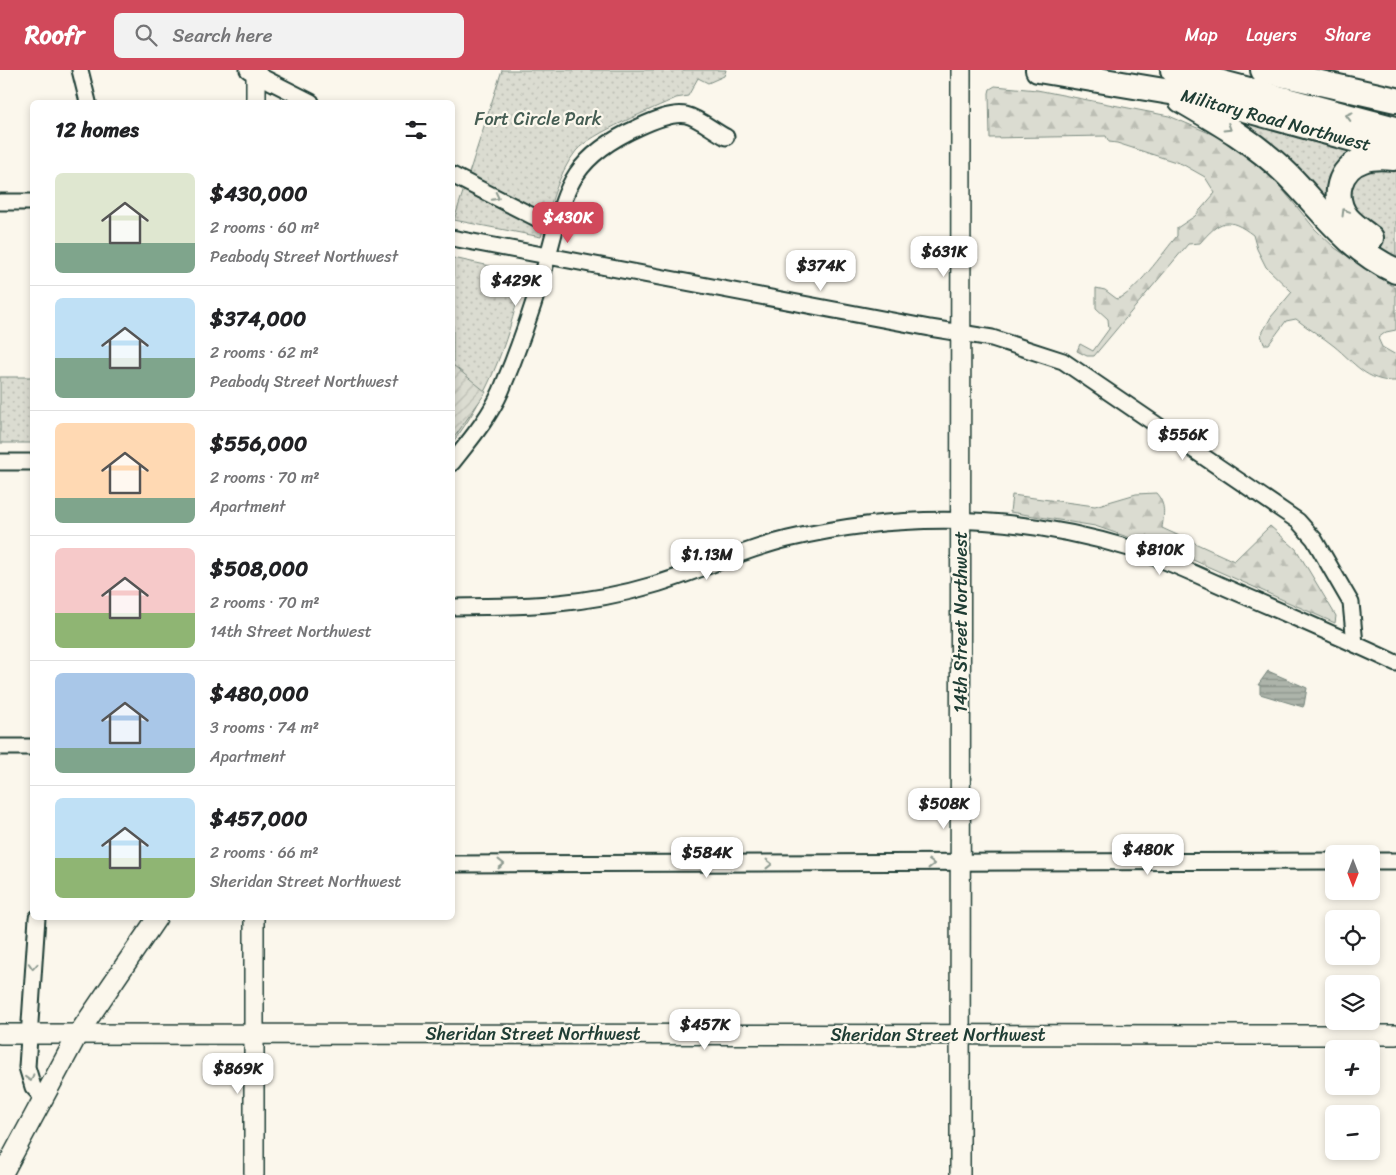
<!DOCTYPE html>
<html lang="en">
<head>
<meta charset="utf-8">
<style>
	body { margin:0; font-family:Sriracha,sans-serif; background:#f2f2f2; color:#202124; height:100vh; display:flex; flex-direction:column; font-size:19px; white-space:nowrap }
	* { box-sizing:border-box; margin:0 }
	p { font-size:16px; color:#757577 }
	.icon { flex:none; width:28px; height:28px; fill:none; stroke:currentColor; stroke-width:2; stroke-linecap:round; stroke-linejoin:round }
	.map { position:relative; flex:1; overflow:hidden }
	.sheet { position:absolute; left:30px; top:30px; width:425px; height:820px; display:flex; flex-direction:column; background:#fff; border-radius:8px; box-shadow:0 2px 8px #0003 }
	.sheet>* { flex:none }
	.needle { width:32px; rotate:180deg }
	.tools { position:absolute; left:1325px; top:775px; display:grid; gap:10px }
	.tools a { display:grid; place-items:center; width:55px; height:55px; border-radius:8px; background:#fff; box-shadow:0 2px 8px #0003; font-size:25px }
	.price { position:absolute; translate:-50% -42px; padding:0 11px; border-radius:10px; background:#fff; color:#222; font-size:16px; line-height:32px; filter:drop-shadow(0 1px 2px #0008) }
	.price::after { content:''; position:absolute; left:50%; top:30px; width:15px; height:11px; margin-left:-8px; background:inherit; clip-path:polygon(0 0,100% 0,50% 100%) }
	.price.selected { background:#d1495b; color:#fff }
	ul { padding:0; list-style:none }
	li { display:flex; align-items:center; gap:15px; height:125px; padding:0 25px }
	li+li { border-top:1px solid #e0e0e0 }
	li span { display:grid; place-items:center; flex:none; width:140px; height:100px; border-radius:8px; color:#555 }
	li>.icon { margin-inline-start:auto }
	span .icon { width:60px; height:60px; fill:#fffc; stroke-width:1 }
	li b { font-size:21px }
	h2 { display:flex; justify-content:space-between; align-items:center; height:60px; padding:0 25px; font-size:21px }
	header { display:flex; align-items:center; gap:30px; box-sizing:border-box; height:70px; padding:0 25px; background:#d1495b; color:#fff }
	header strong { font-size:24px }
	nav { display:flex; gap:28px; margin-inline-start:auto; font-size:18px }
	.search { width:350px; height:45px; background:#f2f2f2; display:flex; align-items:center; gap:12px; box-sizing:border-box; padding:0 18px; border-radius:8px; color:#757577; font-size:19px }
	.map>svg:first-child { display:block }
</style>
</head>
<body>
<header>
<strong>Roofr</strong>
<div class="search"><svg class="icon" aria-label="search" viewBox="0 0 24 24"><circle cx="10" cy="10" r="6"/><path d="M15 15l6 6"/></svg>Search here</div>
<nav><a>Map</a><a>Layers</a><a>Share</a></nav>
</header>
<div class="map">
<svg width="1396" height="1105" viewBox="0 0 1396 1105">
	<defs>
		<pattern id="grass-dots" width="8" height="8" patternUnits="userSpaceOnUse" patternTransform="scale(1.25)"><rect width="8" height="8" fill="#dbdcd1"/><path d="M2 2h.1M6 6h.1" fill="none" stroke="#bcbeb4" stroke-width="1.8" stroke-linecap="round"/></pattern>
		<pattern id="forest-firs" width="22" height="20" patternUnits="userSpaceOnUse" patternTransform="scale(1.25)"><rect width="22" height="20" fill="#dbdcd1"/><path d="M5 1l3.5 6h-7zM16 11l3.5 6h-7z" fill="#bcbeb4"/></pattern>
		<pattern id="garden-furrows" width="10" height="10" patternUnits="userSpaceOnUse" patternTransform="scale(1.25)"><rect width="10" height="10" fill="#dbdcd1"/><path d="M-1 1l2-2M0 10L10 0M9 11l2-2" fill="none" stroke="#bcbeb4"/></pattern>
		<pattern id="water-rules" width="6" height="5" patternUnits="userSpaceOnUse" patternTransform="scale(1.25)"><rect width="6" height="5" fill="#adb4aa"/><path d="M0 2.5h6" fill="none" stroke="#8c948b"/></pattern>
	</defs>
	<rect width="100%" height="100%" fill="#fbf7ec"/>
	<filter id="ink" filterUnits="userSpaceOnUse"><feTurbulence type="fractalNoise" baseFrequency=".02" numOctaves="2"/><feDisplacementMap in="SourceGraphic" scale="10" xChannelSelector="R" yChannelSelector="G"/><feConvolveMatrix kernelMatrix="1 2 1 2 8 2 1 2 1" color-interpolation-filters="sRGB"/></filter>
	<g filter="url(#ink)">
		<g fill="url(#grass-dots)" stroke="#7d8c82">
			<path d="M502 0H726L724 6 708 13 698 8 688 26 676 28C653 39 591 63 576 81 557 105 550 138 541 167L454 150Z"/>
			<polygon points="1217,42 1396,93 1396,191 1369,177"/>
			<path d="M453 188 523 203C512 262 490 324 453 372Z"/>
			<rect x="0" y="307" width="32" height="66"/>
		</g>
		<g fill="url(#forest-firs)" stroke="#7d8c82">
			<path d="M995 16 1037 20 1169 46 1226 70 1273 108 1315 159 1335 178 1396 218V260L1386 262 1378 268 1382 277 1396 285V311C1366 312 1355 293 1334 276 1322 266 1308 259 1296 249L1286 251 1269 274H1264L1261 265 1271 247 1292 222 1266 197 1257 179 1253 165C1228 146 1220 150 1200 173L1188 174 1094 286H1087L1077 281 1080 274 1093 281 1109 259 1108 249 1096 238V218L1105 220 1117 229C1133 226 1165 180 1177 166V158L1195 146 1215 123 1205 107 1182 94 1117 73 1109 72 1106 66 990 68 989 23 990 19Z"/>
			<path d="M1156 423C1166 434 1164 444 1162 458L1234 491 1270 456 1296 479 1336 546 1335 553 1184 486 1095 456 1010 442 1012 425 1095 436 1136 424Z"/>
		</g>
		<polygon fill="url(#garden-furrows)" stroke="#7d8c82" points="453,295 486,322 453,369"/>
		<polygon fill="url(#water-rules)" stroke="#74847b" points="1268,601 1307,618 1304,635 1303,637 1260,624 1260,615 1258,615"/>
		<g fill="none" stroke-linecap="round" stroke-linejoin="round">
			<g stroke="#1f3d34" stroke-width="19">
				<g id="minor">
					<polyline points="80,0 88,32"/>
					<polyline points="248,0 311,32"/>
					<polyline points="452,105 554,157"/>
					<polyline points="0,132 32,132"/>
					<polyline points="452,168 930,258 992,268 1063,291 1298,451 1314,469 1351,533 1355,574"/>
					<polyline points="0,392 32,392"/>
					<path d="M452 393C470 370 489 348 501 321 517 283 531 243 543 203 565 131 560 92 639 57 652 51 672 42 686 45 699 48 714 61 726 67"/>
					<path d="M452 537C521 537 587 535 653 515 698 502 741 480 788 469 901 442 1017 444 1129 478 1168 490 1205 509 1243 525 1294 547 1345 569 1396 593"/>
					<polyline points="0,677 32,677"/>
					<polyline points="1371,791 1396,791"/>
					<polyline points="452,794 1334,791"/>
					<polyline points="37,848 27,997 33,1017 42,1027"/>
				</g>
			</g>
			<g stroke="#1f3d34" stroke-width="22">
				<g id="tertiary">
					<polyline points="256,32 256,0"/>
					<polyline points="254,848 254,1105"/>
					<polyline points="0,964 1396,965"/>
					<polyline points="2,1105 78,964 157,848"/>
					<polyline points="960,1105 961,0"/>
				</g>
			</g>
			<g stroke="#1f3d34" stroke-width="28">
				<g id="primary">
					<polyline points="1038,0 1200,27 1396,81"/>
					<polyline points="1173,0 1396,59"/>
					<polyline points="1263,0 1396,30"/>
					<path d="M1181 30C1219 52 1257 74 1288 105 1323 141 1348 179 1396 201"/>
					<path d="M1371 168C1363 162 1354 156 1347 148 1331 127 1339 98 1363 90 1373 86 1384 87 1394 88"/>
				</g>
			</g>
			<use href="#minor" stroke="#fbf7ec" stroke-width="15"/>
			<use href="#tertiary" stroke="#fbf7ec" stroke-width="19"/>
			<use href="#primary" stroke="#fbf7ec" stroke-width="24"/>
		</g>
		<defs><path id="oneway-chevron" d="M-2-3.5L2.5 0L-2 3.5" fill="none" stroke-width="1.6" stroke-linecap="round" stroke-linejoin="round" transform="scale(1.25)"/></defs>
		<g stroke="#8d9a90">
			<use href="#oneway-chevron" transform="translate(1349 46) rotate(-165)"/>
			<use href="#oneway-chevron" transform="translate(1228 58) rotate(32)"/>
			<use href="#oneway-chevron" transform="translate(496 127) rotate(27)"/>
			<use href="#oneway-chevron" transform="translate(1345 142) rotate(-121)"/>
			<use href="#oneway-chevron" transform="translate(501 794)"/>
			<use href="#oneway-chevron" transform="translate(769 794)"/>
			<use href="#oneway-chevron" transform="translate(931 794)"/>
			<use href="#oneway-chevron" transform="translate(33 896) rotate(94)"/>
			<use href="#oneway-chevron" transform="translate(30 1008) rotate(73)"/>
		</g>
	</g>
	<g text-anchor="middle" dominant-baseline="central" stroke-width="4.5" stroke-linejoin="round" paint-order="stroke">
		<g font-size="18" fill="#455d53" stroke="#fbf7ec">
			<text x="538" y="49">Fort Circle Park</text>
		</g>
		<g font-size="18" fill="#1f3d34" stroke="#fbf7ec">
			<text transform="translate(1276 50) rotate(15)">Military Road Northwest</text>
			<text transform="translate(961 552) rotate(-90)">14th Street Northwest</text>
			<text x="533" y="964">Sheridan Street Northwest</text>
			<text x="938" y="965">Sheridan Street Northwest</text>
		</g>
	</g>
</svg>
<div class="tools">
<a><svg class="needle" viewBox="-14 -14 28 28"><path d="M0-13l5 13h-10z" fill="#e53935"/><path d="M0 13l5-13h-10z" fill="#757577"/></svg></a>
<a><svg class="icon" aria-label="locate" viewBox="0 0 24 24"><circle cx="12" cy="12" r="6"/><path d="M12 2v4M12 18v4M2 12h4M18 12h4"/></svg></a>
<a><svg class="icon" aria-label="layers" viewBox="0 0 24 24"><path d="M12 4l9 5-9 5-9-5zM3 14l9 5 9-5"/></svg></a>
<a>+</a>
<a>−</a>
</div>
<b class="price selected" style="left:568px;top:174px">$430K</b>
<b class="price" style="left:944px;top:208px">$631K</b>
<b class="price" style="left:821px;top:222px">$374K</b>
<b class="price" style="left:516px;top:237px">$429K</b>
<b class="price" style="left:1183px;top:391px">$556K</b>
<b class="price" style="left:1160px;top:506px">$810K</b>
<b class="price" style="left:707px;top:511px">$1.13M</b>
<b class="price" style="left:944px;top:760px">$508K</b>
<b class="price" style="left:1148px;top:806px">$480K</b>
<b class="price" style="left:707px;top:809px">$584K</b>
<b class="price" style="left:705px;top:981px">$457K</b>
<b class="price" style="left:238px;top:1025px">$869K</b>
<section class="sheet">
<h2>12 homes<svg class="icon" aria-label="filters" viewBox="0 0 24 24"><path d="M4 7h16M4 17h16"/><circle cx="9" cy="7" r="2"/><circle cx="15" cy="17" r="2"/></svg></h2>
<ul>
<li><span style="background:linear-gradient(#dfe7d0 70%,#7fa58c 0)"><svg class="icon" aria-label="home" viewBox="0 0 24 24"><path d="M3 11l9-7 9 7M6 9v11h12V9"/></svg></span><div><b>$430,000</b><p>2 rooms · 60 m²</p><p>Peabody Street Northwest</p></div></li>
<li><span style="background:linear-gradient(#bfe0f5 60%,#7fa58c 0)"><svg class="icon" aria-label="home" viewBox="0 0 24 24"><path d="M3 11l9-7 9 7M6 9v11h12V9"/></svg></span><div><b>$374,000</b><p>2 rooms · 62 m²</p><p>Peabody Street Northwest</p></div></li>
<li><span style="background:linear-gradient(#ffd9b3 75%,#7fa58c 0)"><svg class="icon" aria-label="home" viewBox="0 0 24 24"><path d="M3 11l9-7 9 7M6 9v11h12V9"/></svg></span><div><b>$556,000</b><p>2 rooms · 70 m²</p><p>Apartment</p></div></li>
<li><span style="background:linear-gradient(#f6c9c9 65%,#8fb573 0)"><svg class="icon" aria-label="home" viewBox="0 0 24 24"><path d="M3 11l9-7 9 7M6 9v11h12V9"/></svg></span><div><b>$508,000</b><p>2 rooms · 70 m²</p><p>14th Street Northwest</p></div></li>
<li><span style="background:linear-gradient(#a9c7e8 75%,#7fa58c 0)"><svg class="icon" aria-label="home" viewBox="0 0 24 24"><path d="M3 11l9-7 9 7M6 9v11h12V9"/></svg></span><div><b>$480,000</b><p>3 rooms · 74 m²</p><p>Apartment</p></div></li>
<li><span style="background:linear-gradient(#bfe0f5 60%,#8fb573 0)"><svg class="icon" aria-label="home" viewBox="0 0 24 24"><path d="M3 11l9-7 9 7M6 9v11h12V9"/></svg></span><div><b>$457,000</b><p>2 rooms · 66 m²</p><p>Sheridan Street Northwest</p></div></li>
</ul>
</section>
</div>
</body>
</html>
